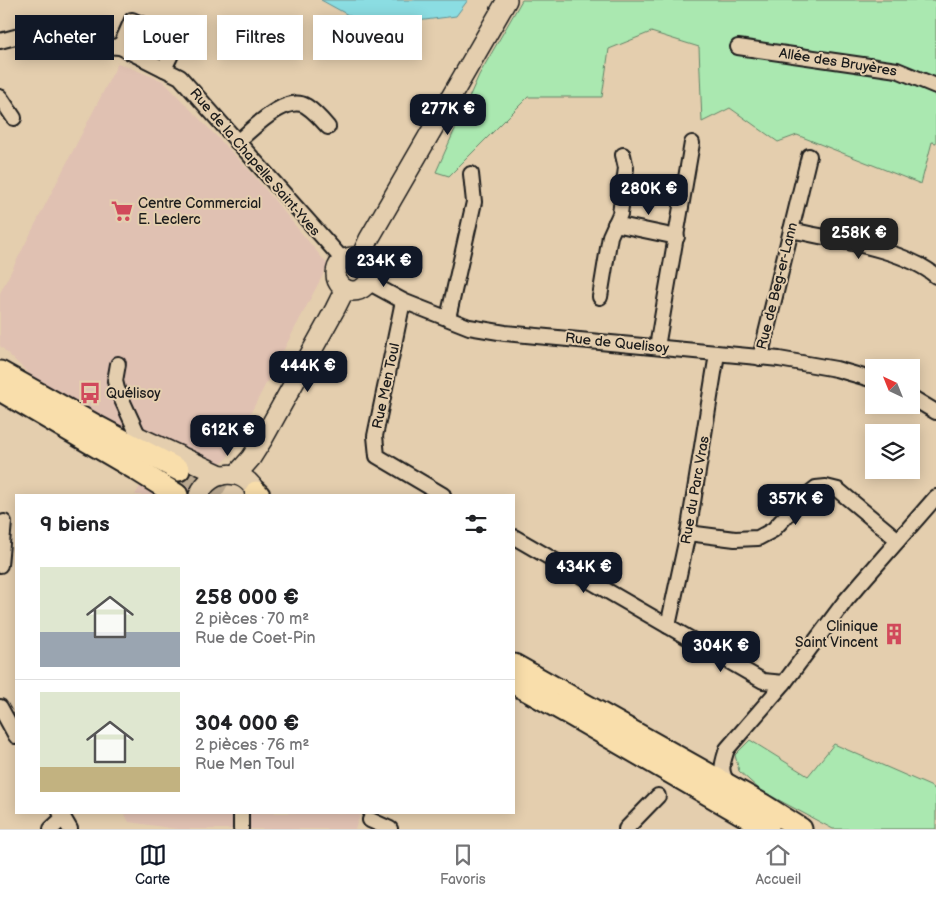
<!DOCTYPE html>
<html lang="fr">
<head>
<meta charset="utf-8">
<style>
	body { margin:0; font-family:"Balsamiq Sans",sans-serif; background:#f2f2f2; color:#202124; height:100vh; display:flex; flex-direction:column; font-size:19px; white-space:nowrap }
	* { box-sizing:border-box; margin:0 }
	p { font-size:16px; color:#757577 }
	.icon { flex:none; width:28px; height:28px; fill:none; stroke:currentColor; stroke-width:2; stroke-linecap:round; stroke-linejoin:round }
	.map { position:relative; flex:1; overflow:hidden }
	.drawer { position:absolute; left:15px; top:494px; width:500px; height:320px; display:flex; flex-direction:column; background:#fff; border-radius:0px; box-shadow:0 2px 12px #0003 }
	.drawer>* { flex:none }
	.banner { position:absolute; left:15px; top:15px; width:500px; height:45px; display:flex; gap:10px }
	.needle { width:32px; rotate:317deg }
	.controls { position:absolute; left:865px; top:359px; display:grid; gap:10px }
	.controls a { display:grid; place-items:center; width:55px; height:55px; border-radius:0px; background:#fff; box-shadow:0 2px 12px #0003; font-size:25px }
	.price { position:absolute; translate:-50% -42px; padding:0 11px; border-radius:10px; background:#111827; color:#fff; font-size:16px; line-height:32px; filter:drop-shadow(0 1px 2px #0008) }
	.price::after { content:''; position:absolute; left:50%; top:30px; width:15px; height:11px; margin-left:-8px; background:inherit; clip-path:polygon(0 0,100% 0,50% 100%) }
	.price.current { background:#222; color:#fff }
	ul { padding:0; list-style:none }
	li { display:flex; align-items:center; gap:15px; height:125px; padding:0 25px }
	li+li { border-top:1px solid #e0e0e0 }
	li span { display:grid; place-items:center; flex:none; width:140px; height:100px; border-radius:0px; color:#555 }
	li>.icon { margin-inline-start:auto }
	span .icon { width:60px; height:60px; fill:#fffc; stroke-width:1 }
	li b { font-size:21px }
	h2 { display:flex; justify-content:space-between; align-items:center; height:60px; padding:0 25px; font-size:21px }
	.pill { padding:0 18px; border-radius:0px; background:#fff; box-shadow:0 2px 12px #0003; font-size:18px; line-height:45px }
	.pill.current { background:#111827; color:#fff }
	.dock { display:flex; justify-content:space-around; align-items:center; height:70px; border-top:1px solid #e0e0e0; background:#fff; font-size:14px; color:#757577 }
	.dock a { display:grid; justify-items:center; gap:2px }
	.dock .current { color:#111827 }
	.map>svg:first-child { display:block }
</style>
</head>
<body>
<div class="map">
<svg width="936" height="829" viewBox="0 0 936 829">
	<rect width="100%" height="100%" fill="#e4ceae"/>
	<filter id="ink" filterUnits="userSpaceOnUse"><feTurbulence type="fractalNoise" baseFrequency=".02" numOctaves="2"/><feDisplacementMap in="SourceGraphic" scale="10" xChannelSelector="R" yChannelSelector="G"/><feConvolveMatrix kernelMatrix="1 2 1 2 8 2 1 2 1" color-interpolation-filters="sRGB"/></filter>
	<g filter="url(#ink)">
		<g fill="#e0c1b2">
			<polygon points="118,63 163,81 251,172 328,265 226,460 204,471 186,495 135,495 142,483 0,346 0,293"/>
			<polygon points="124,813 361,813 355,829 177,829 129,822"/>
		</g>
		<g fill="#aae8b0" stroke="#638266">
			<polygon points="522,0 936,0 936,143 932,142 921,184 797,135 778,142 730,108 702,122 699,47 651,32 609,49 602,97 528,97 449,176 436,172 479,75"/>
			<polygon points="750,740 808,776 834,744 930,786 936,790 936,829 833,829 760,790 739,771 735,755"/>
		</g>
		<polygon fill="#8bdde2" stroke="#5f9093" points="321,0 468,0 456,16 370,27"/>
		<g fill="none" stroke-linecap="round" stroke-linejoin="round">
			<polyline stroke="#bcaa91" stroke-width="21" stroke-dasharray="21 11" stroke-linecap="butt" points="179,470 222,495"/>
			<g stroke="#1c1c1c" stroke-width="18">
				<g id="street">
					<polyline points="0,41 23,35 37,33 57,35 102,46 120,47 180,77 343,260"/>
					<polyline points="120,47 132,20 178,40 164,69"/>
					<polyline points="738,47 897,70 936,86"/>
					<polyline points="0,97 14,118"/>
					<path d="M237 142C252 130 285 94 306 106 314 111 322 120 328 127"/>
					<polyline points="615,224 677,237"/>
					<path d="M791 230C834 240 902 248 936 276"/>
					<polyline points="368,282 403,301 469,327 505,333 779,359 836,369 874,380"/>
					<polyline points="600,297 610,236 620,214 626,168 623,155"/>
					<polyline points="403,301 375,436 377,456 443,495"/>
					<polyline points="448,318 474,202 471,174"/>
					<polyline points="657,347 692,143"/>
					<polyline points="760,358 809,156"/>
					<polyline points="118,364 115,381 117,389 139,437"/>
					<polyline points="911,397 936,412"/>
					<polyline points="688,533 735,539 758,538 773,530 801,500 816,488 826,487 838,490 898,540"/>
					<polyline points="514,537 763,681 784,683"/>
					<polyline points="0,565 4,522"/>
					<polyline points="668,626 688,533 717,354"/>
					<polyline points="0,707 16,736"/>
					<path d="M729 785C719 771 722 765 727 749L784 683 846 600 936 497"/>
					<polyline points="60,812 70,829"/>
					<polyline points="241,812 241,829"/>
					<polyline points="370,820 390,829"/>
					<polyline points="51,829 63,818"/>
					<polyline points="626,829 658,796"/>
				</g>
			</g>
			<g stroke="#1c1c1c" stroke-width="22">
				<g id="secondary">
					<circle cx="353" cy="274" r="17"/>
					<polyline points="360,259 369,239 507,0"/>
					<polyline points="139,437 221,475"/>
					<polyline points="236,475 251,458 263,439 335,309 345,289"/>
					<path d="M199 495C210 468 247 467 257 495"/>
				</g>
			</g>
			<g stroke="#1c1c1c" stroke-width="25">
				<g id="primary">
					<polyline points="0,372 96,426 179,470"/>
					<polyline points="0,390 137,470 177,495"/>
					<polyline points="256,492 259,495"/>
					<polyline points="514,665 763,805 801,829"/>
					<polyline points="514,683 568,713 768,829"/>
				</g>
			</g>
			<use href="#street" stroke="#e4ceae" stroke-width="14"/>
			<use href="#secondary" stroke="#e4ceae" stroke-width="19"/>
			<use href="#primary" stroke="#f9deab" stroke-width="21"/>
		</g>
	</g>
	<defs>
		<g id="supermarket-bare" transform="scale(1.725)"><path d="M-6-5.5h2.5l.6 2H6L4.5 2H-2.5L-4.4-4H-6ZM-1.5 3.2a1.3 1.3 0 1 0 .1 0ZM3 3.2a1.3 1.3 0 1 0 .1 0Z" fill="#d1495b" stroke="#e4ceae" stroke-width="2.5" paint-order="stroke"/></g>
		<g id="bus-bare" transform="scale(1.725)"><path d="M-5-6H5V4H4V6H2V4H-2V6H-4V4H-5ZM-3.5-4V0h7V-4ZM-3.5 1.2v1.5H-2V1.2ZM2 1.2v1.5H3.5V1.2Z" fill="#d1495b" stroke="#e4ceae" stroke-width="2.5" paint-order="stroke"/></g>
		<g id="building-bare" transform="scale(1.725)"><path d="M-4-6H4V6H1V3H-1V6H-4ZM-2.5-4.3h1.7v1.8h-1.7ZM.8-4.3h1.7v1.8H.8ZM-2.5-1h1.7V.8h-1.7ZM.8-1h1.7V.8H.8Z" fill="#d1495b" stroke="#e4ceae" stroke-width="2.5" paint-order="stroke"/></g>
	</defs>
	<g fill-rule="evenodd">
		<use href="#supermarket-bare" x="122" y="211"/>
		<use href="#bus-bare" x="90" y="393"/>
		<use href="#building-bare" x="894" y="634"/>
	</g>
	<g text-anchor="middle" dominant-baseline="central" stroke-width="4" stroke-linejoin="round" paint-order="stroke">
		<g font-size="14" fill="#1c1c1c" stroke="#e4ceae">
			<text transform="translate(838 62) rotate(9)">Allée des Bruyères</text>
			<text transform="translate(255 162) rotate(49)">Rue de la Chapelle Saint-Yves</text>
			<text transform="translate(777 286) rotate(-76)">Rue de Beg-er-Lann</text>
			<text transform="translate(617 343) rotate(6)">Rue de Quelisoy</text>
			<text transform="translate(386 386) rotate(-78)">Rue Men Toul</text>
			<text transform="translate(695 490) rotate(-80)">Rue du Parc Vras</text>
		</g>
		<g font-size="14" fill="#1c1c1c" stroke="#e4ceae" text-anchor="start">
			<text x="138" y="203">Centre Commercial<tspan x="138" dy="16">E. Leclerc</tspan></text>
			<text x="106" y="393">Quélisoy</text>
			<text x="878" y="626" text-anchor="end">Clinique<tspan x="878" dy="16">Saint Vincent</tspan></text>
		</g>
	</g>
</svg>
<div class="controls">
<a><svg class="needle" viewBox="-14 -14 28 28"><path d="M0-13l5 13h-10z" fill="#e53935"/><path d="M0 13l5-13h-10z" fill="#757577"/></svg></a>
<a><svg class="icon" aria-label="layers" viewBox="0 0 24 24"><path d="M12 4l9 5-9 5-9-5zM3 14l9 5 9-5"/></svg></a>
</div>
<b class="price" style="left:448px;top:136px">277K €</b>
<b class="price" style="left:649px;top:216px">280K €</b>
<b class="price current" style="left:859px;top:260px">258K €</b>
<b class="price" style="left:384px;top:288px">234K €</b>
<b class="price" style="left:308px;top:393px">444K €</b>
<b class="price" style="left:228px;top:457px">612K €</b>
<b class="price" style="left:796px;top:526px">357K €</b>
<b class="price" style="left:584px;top:594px">434K €</b>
<b class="price" style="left:721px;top:673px">304K €</b>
<div class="banner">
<a class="pill current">Acheter</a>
<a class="pill">Louer</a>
<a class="pill">Filtres</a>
<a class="pill">Nouveau</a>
</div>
<section class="drawer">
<h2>9 biens<svg class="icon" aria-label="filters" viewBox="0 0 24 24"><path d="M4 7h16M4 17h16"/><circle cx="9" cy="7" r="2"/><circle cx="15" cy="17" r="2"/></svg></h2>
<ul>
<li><span style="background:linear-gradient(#dfe7d0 65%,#9aa5b1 0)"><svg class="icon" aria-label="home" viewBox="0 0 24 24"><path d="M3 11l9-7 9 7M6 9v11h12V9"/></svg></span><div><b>258 000 €</b><p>2 pièces · 70 m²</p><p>Rue de Coet-Pin</p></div></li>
<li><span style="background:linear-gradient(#dfe7d0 75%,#c2b280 0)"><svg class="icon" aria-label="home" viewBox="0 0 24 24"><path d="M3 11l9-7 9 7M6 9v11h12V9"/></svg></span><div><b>304 000 €</b><p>2 pièces · 76 m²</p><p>Rue Men Toul</p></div></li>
</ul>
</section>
</div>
<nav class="dock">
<a class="current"><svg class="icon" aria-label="map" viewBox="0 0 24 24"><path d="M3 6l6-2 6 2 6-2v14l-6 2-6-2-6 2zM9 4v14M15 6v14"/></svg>Carte</a>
<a><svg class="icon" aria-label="saved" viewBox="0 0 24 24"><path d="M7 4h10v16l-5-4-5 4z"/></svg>Favoris</a>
<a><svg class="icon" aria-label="home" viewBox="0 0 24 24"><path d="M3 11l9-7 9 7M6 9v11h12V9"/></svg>Accueil</a>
</nav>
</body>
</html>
